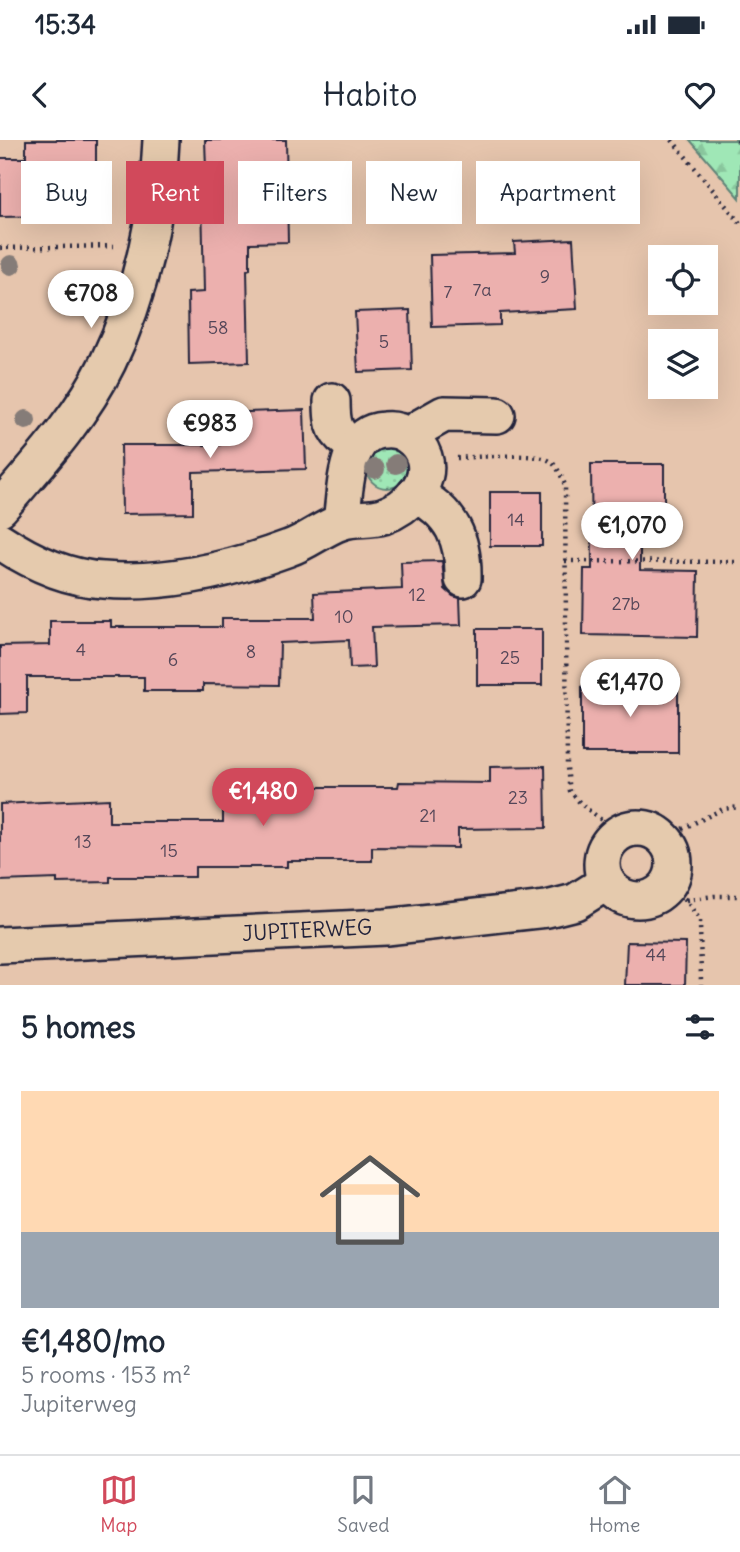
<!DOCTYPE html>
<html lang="en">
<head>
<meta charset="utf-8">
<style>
	body { margin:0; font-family:Delius,sans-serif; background:#f6f6f7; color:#1f2937; height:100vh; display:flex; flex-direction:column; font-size:26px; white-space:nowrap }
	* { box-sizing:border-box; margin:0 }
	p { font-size:23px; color:#747a83 }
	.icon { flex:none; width:38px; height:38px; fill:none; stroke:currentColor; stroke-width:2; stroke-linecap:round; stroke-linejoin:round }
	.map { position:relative; height:845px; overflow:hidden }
	.drawer { display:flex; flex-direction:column; background:#fff; flex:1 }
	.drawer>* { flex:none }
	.top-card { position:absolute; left:21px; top:21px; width:698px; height:63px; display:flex; gap:14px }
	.tools { position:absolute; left:648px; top:105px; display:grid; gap:14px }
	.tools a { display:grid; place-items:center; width:70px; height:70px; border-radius:0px; background:#fff; box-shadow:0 7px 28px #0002; font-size:35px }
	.price { position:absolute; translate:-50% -60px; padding:0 16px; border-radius:24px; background:#fff; color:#222; font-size:23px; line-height:46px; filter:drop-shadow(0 2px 4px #0008) }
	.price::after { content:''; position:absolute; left:50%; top:42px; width:21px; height:16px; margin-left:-10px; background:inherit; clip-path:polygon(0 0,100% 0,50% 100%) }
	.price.selected { background:#d1495b; color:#fff }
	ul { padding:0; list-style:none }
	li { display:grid; align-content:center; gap:14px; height:371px; padding:0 21px }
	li+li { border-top:2px solid #e0e1e3 }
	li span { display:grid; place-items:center; height:217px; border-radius:0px; color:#555 }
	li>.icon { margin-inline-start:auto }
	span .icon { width:126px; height:126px; fill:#fffc; stroke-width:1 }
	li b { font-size:30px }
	h2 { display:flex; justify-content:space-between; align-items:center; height:84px; padding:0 21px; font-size:30px }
	.pill { padding:0 24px; border-radius:0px; background:#fff; box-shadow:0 7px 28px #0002; font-size:24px; line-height:63px }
	.pill.selected { background:#d1495b; color:#fff }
	.status { display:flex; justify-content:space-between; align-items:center; height:49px; padding:0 35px; background:#fff; direction:ltr }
	.status svg { height:19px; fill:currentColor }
	header { display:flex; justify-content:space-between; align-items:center; height:91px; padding:0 21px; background:#fff; font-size:32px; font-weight:600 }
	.tab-bar { display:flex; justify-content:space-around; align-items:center; height:98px; border-top:2px solid #e0e1e3; background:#fff; font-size:19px; color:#747a83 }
	.tab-bar a { display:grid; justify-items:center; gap:4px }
	.tab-bar .selected { color:#d1495b }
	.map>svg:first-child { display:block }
</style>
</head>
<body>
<div class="status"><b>15:34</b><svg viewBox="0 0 49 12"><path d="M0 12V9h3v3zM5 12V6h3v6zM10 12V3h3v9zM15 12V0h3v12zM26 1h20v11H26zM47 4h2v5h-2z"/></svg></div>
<header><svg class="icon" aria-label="back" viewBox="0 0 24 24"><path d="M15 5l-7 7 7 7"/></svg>Habito<svg class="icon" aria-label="heart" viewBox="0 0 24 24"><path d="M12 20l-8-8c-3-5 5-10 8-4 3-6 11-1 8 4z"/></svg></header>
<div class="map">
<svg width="740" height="845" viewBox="0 0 740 845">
	<defs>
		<pattern id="grass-dots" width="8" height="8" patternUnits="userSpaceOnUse" patternTransform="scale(1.75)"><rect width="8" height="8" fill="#9fe7b6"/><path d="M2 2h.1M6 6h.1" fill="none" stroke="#89c69d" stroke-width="1.8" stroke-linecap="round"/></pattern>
		<pattern id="forest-firs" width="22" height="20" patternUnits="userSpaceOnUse" patternTransform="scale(1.75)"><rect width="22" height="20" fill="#9fe7b6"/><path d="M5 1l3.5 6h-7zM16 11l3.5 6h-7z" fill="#89c69d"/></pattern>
	</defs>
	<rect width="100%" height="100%" fill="#e6c5ad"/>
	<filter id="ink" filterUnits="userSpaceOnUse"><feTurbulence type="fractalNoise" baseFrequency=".0143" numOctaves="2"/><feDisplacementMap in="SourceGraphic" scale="14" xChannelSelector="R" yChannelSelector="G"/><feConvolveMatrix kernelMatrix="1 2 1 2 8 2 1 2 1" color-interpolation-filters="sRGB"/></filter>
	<g filter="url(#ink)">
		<circle fill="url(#grass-dots)" stroke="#608478" stroke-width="2" cx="387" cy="327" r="21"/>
		<polygon fill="url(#forest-firs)" stroke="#608478" stroke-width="2" points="690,0 740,0 740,58"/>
		<g fill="#ecb0ae" stroke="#22223b" stroke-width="2">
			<polygon points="26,0 96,0 96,25 107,25 107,75 0,77 0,18 26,18"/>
			<polygon points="205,0 286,0 288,102 250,103 250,129 247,130 249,222 189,224 188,153 204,152 202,58 207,58"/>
			<polygon points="573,99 577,169 500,173 500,185 432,187 430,115 515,113 514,102"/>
			<polygon points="410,170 412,230 358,232 355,172"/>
			<polygon points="304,270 306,329 193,332 193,373 122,374 121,305 220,305 219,273"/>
			<polygon points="591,324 664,324 664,368 640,368 640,430 698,431 697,497 583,495 584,429 592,429"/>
			<rect x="490" y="352" width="52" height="54"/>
			<polygon points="442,421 445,449 453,456 460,458 461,485 372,487 374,527 350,528 349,500 280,503 279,545 203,544 203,551 144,551 144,537 27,537 27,573 0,574 0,506 50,505 50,481 111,481 111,487 222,487 222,478 315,478 314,453 402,449 401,422"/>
			<rect x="477" y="489" width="65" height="56"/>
			<rect x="582" y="546" width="96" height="67"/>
			<polygon points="545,626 546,688 458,689 458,708 372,707 372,721 287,721 287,727 195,727 195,737 110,737 110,742 57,743 57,739 0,741 0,664 109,659 109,682 223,682 223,642 287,642 287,647 398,647 399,642 490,643 490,627"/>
			<polygon points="627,802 686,803 685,845 625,845"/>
		</g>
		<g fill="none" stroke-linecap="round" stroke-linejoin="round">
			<g stroke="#22223b" stroke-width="40">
				<g id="minor">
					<path d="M332 261C332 286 334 294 356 307"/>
					<polyline points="411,298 421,287 444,274 497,275"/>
					<path d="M415 354C452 372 464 400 463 439"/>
					<path d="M0 368C39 323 82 276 108 222 141 154 158 75 161 0"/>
					<path d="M0 401C30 421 66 438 103 440 166 445 230 430 289 408 307 402 323 388 341 382 354 377 369 380 383 376 406 368 433 344 424 317 418 300 403 288 384 290 343 292 346 352 341 381"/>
					<circle cx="638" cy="724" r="36"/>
					<polyline points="0,805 386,787 547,769 575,762 607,742"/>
				</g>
			</g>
			<g stroke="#22223b" stroke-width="4.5" stroke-dasharray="2 5" stroke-linecap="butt">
				<polyline points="672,0 740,83"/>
				<polyline points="737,0 740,3"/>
				<polyline points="0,108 115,106"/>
				<path d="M457 318C475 317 531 313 546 319 557 323 561 336 565 345L567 628 570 651 581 664 604 682 615 697"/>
				<polyline points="565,421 740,422"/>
				<polyline points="668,704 680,690 723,669 740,667"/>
				<polyline points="668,745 686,760 700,780 701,845"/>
				<polyline points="686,760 714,756 740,756"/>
			</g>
			<use href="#minor" stroke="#e5caad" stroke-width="35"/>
		</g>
		<g fill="#857c78">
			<circle cx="11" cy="125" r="10"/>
			<circle cx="26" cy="280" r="10"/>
			<circle cx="396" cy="324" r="10"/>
			<circle cx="375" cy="329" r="10"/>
		</g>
	</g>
	<g text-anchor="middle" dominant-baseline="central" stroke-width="7" stroke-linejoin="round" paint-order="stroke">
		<g font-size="18" fill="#544658">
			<text x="545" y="136">9</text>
			<text x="482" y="149">7a</text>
			<text x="448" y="151">7</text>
			<text x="218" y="187">58</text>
			<text x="384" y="201">5</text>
			<text x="516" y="379">14</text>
			<text x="417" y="454">12</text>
			<text x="626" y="463">27b</text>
			<text x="344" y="476">10</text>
			<text x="81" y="509">4</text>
			<text x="251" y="511">8</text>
			<text x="510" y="517">25</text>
			<text x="173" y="519">6</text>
			<text x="518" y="657">23</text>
			<text x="428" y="675">21</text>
			<text x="83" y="701">13</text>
			<text x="169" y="710">15</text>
			<text x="656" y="814">44</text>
		</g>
		<g font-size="21" fill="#22223b" stroke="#e5caad">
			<text transform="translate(307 790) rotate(-3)">JUPITERWEG</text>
		</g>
	</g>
</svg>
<div class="tools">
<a><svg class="icon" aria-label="locate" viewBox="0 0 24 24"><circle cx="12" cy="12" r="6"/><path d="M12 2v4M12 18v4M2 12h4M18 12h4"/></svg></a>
<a><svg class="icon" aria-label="layers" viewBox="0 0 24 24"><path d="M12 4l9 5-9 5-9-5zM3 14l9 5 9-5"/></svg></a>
</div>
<b class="price" style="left:91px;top:190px">€708</b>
<b class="price" style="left:210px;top:320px">€983</b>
<b class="price" style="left:632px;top:422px">€1,070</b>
<b class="price" style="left:630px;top:579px">€1,470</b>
<b class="price selected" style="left:263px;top:688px">€1,480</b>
<div class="top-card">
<a class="pill">Buy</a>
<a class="pill selected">Rent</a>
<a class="pill">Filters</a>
<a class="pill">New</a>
<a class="pill">Apartment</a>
</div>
</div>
<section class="drawer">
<h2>5 homes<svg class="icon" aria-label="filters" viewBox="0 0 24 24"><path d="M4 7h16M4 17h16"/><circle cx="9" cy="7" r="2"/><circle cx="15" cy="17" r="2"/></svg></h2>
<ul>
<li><span style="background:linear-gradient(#ffd9b3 65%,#9aa5b1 0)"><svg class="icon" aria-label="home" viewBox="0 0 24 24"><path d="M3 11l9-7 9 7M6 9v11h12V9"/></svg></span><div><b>€1,480/mo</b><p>5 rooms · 153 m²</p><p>Jupiterweg</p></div></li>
</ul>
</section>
<nav class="tab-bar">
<a class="selected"><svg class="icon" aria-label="map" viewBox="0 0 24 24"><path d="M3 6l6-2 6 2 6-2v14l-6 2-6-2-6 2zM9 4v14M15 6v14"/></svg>Map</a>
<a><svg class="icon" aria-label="saved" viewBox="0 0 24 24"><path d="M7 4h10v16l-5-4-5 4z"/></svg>Saved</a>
<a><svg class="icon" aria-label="home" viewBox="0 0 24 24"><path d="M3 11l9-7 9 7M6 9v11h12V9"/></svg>Home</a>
</nav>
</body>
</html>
